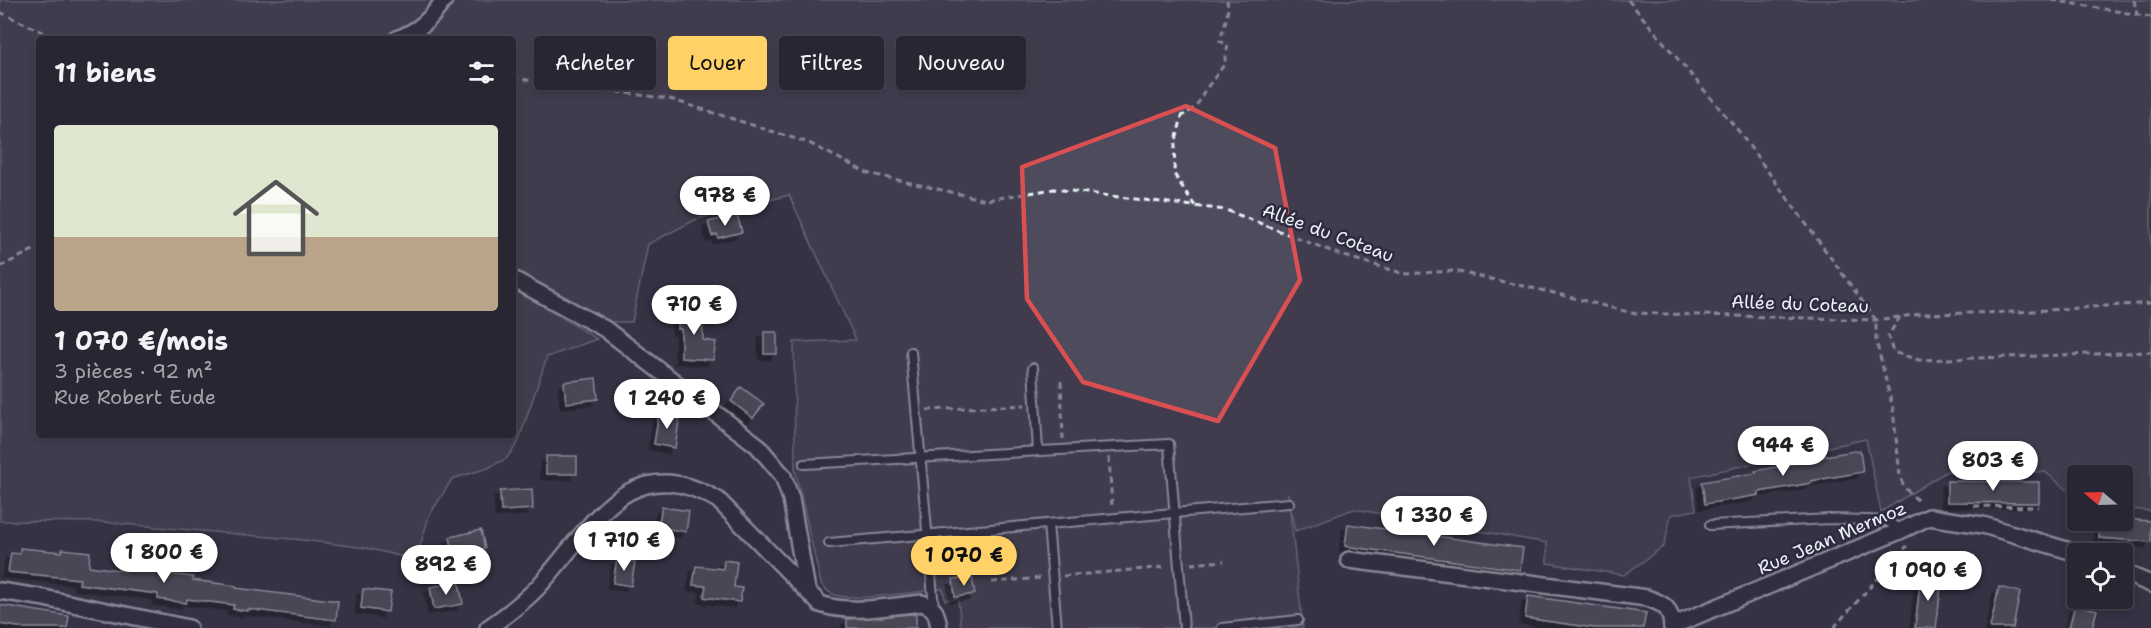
<!DOCTYPE html>
<html lang="fr">
<head>
<meta charset="utf-8">
<style>
	body { margin:0; font-family:"Shantell Sans",sans-serif; background:#302e3b; color:#f1f3f6; height:100vh; display:flex; flex-direction:column; font-size:22px; white-space:nowrap }
	* { box-sizing:border-box; margin:0 }
	p { font-size:20px; color:#a5a5ac }
	.icon { flex:none; width:33px; height:33px; fill:none; stroke:currentColor; stroke-width:2; stroke-linecap:round; stroke-linejoin:round }
	.map { position:relative; flex:1; overflow:hidden }
	.sheet { position:absolute; left:36px; top:36px; width:480px; height:402px; display:flex; flex-direction:column; background:#282633; border-radius:6px; box-shadow:0 3px 9px #0003,0 0 0 2px #44434e }
	.sheet>* { flex:none }
	.banner { position:absolute; left:534px; top:36px; width:570px; height:54px; display:flex; gap:12px }
	.needle { width:39px; rotate:289deg }
	.controls { position:absolute; left:2067px; top:465px; display:grid; gap:12px }
	.controls a { display:grid; place-items:center; width:66px; height:66px; border-radius:6px; background:#282633; box-shadow:0 3px 9px #0003,0 0 0 2px #44434e; font-size:30px }
	.price { position:absolute; translate:-50% -51px; padding:0 14px; border-radius:21px; background:#fff; color:#222; font-size:20px; line-height:39px; filter:drop-shadow(0 2px 3px #0008) }
	.price::after { content:''; position:absolute; left:50%; top:36px; width:18px; height:14px; margin-left:-9px; background:inherit; clip-path:polygon(0 0,100% 0,50% 100%) }
	.price.selected { background:#ffd166; color:#111 }
	ul { padding:0; list-style:none }
	li { display:grid; align-content:center; gap:12px; height:318px; padding:0 18px }
	li+li { border-top:2px solid #44434e }
	li span { display:grid; place-items:center; height:186px; border-radius:6px; color:#555 }
	li>.icon { margin-inline-start:auto }
	span .icon { width:108px; height:108px; fill:#fffc; stroke-width:1 }
	li b { font-size:26px }
	h2 { display:flex; justify-content:space-between; align-items:center; height:72px; padding:0 18px; font-size:26px }
	.chip { padding:0 21px; border-radius:6px; background:#282633; box-shadow:0 3px 9px #0003,0 0 0 2px #44434e; font-size:21px; line-height:54px }
	.chip.selected { background:#ffd166; color:#111 }
	.map>svg:first-child { display:block }
</style>
</head>
<body>
<div class="map">
<svg width="2151" height="628" viewBox="0 0 2151 628">
	<defs>
		<filter id="shadow"><feDropShadow dx="-5.5" dy="5.5" stdDeviation="0" flood-color="#0009"/></filter>
	</defs>
	<rect width="100%" height="100%" fill="#363244"/>
	<filter id="ink" filterUnits="userSpaceOnUse"><feTurbulence type="fractalNoise" baseFrequency=".0167" numOctaves="2"/><feDisplacementMap in="SourceGraphic" scale="12" xChannelSelector="R" yChannelSelector="G"/><feConvolveMatrix kernelMatrix="1 2 1 2 8 2 1 2 1" color-interpolation-filters="sRGB"/></filter>
	<g filter="url(#ink)">
		<path fill="#4d4b5c" stroke="#9a9eaa" stroke-width="1.5" fill-rule="evenodd" d="M0 0H2151V511L2123 508 2122 476H2078L2077 498 2045 472 1947 471 1881 512 1866 439 1691 477 1696 510 1671 515 1664 546 1624 575 1547 563V543L1354 509 1295 531 1288 493 1303 628H961L958 599 945 600 943 589C919 591 855 602 835 595 829 593 825 589 821 584L795 470 794 342 856 340 789 195 697 219 648 244 632 322H611L564 306 561 317 597 339 547 357 518 443 506 459 488 468 452 479 429 516 416 560 366 548 303 540 102 522 0 521ZM39 39H513V435H39Z"/>
		<g fill="#605e6e" stroke="#e8f1f8" stroke-width="1.5" filter="url(#shadow)">
			<polygon points="737,215 742,232 718,238 717,234 712,236 708,222"/>
			<polygon points="702,308 703,340 716,342 713,360 681,358 681,329 678,329 678,309"/>
			<rect x="764" y="332" width="13" height="22"/>
			<polygon points="596,378 598,399 566,403 564,382"/>
			<polygon points="741,387 764,404 753,418 731,401"/>
			<polygon points="659,413 680,415 675,448 654,444"/>
			<polygon points="1860,450 1863,472 1811,481 1811,483 1759,492 1759,495 1705,504 1702,482 1756,473 1755,471 1807,461 1807,459"/>
			<rect x="546" y="456" width="31" height="18"/>
			<polygon points="1947,481 2039,482 2039,503 1947,502"/>
			<polygon points="532,489 533,509 501,511 500,491"/>
			<polygon points="662,507 689,511 686,532 658,527"/>
			<polygon points="2122,519 2151,521 2151,542 2099,538 2100,520"/>
			<polygon points="1348,524 1523,548 1520,570 1345,546"/>
			<polygon points="481,530 485,549 454,556 450,537"/>
			<polygon points="20,548 62,552 62,549 90,552 89,566 125,571 126,561 140,563 146,565 145,571 193,577 193,580 236,586 236,588 338,601 336,620 248,609 248,611 233,609 234,605 187,599 186,603 158,599 158,594 79,584 80,579 8,572 11,553 20,554"/>
			<polygon points="617,559 635,562 631,586 613,583"/>
			<polygon points="724,560 737,562 734,587 742,588 740,602 704,597 706,586 693,585 696,566 723,569"/>
			<polygon points="1921,575 1942,578 1936,628 1915,628"/>
			<polygon points="972,578 975,594 955,597 953,579"/>
			<polygon points="459,582 463,604 434,609 430,587"/>
			<polygon points="1999,587 2020,592 2013,628 1990,628"/>
			<polygon points="363,589 391,592 388,612 361,608"/>
			<polygon points="1528,596 1646,613 1643,628 1595,628 1525,618"/>
			<polygon points="0,605 69,616 67,628 25,628 0,624"/>
			<polygon points="2075,605 2097,610 2092,628 2069,628"/>
			<polygon points="911,614 916,615 916,628 847,628 847,619"/>
		</g>
		<g fill="none" stroke-linecap="round" stroke-linejoin="round">
			<g stroke="#e8f1f8" stroke-width="12">
				<g id="service">
					<polyline points="911,352 934,608"/>
					<polyline points="1033,368 1038,451"/>
					<polyline points="804,464 1169,444 1184,628"/>
					<polyline points="1048,524 1057,628"/>
					<polyline points="1710,525 1829,519 1867,520 1887,521 1901,530"/>
					<polyline points="829,543 1289,503"/>
					<polyline points="1222,628 1298,620"/>
				</g>
			</g>
			<g stroke="#e8f1f8" stroke-width="20">
				<g id="minor">
					<path d="M397 39C420 30 430 20 444 0"/>
					<polyline points="513,279 605,329 757,445 783,476 791,499 807,590"/>
					<path d="M1349 560 1647 598C1665 604 1671 608 1672 628"/>
					<polyline points="2122,572 2151,584"/>
					<polyline points="0,591 39,597 189,628"/>
					<polyline points="1672,626 1902,530 1929,517 1983,525 2080,554"/>
					<path d="M488 628C505 616 523 603 538 587 590 531 627 446 718 500L820 604C852 615 889 606 922 603 936 608 937 614 939 628"/>
				</g>
			</g>
			<g stroke="#e8f1f8" stroke-width="3" stroke-dasharray="6 4.5" stroke-linecap="butt">
				<polyline points="1628,0 1737,129 1876,320 1876,340 1893,409 1900,476 1904,487 1920,503"/>
				<polyline points="2052,0 2151,17"/>
				<polyline points="2134,0 2137,15"/>
				<polyline points="0,12 57,39"/>
				<polyline points="513,78 670,99 809,143 867,173 986,200 1054,189 1226,210 1341,255 1405,274 1454,271 1554,293 1632,313 1876,320 1922,314 2018,312 2151,303"/>
				<path d="M1195 206 1174 174 1175 145 1182 116 1194 108 1201 99 1203 93 1224 65 1228 45 1220 41C1223 27 1230 15 1227 0"/>
				<polyline points="0,267 39,247"/>
				<polyline points="1900,317 1888,336 1893,352 1919,360 2151,352"/>
				<polyline points="1061,381 1063,439"/>
				<polyline points="927,410 1025,405"/>
				<polyline points="1109,457 1112,507"/>
				<polyline points="1974,506 2038,507"/>
				<polyline points="1191,564 1224,561"/>
				<polyline points="1063,576 1167,567"/>
				<polyline points="992,582 1041,578"/>
				<polyline points="1835,628 1836,625 1907,546"/>
			</g>
			<use href="#service" stroke="#2f2a3d" stroke-width="8"/>
			<use href="#minor" stroke="#2f2a3d" stroke-width="15"/>
		</g>
	</g>
	<path d="M0 0H2151V628H0ZM1186 106 1275 148 1300 280 1218 421 1083 382 1027 299 1022 167Z" fill="#363244" fill-opacity=".55" fill-rule="evenodd"/>
	<path fill="none" stroke="#da5052" stroke-width="4.5" stroke-linejoin="round" d="M1186 106 1275 148 1300 280 1218 421 1083 382 1027 299 1022 167Z"/>
	<g text-anchor="middle" dominant-baseline="central" stroke-width="5" stroke-linejoin="round" paint-order="stroke">
		<g font-size="18" fill="#e8f1f8" stroke="#2f2a3d">
			<text transform="translate(1328 233) rotate(20)">Allée du Coteau</text>
			<text transform="translate(1800 304) rotate(2)">Allée du Coteau</text>
			<text transform="translate(1832 538) rotate(-23)">Rue Jean Mermoz</text>
		</g>
	</g>
</svg>
<div class="controls">
<a><svg class="needle" viewBox="-14 -14 28 28"><path d="M0-13l5 13h-10z" fill="#e53935"/><path d="M0 13l5-13h-10z" fill="#a5a5ac"/></svg></a>
<a><svg class="icon" aria-label="locate" viewBox="0 0 24 24"><circle cx="12" cy="12" r="6"/><path d="M12 2v4M12 18v4M2 12h4M18 12h4"/></svg></a>
</div>
<b class="price" style="left:725px;top:227px">978 €</b>
<b class="price" style="left:694px;top:336px">710 €</b>
<b class="price" style="left:667px;top:430px">1 240 €</b>
<b class="price" style="left:1783px;top:477px">944 €</b>
<b class="price" style="left:1993px;top:492px">803 €</b>
<b class="price" style="left:1434px;top:547px">1 330 €</b>
<b class="price" style="left:624px;top:572px">1 710 €</b>
<b class="price" style="left:164px;top:584px">1 800 €</b>
<b class="price selected" style="left:964px;top:587px">1 070 €</b>
<b class="price" style="left:446px;top:596px">892 €</b>
<b class="price" style="left:1928px;top:602px">1 090 €</b>
<div class="banner">
<a class="chip">Acheter</a>
<a class="chip selected">Louer</a>
<a class="chip">Filtres</a>
<a class="chip">Nouveau</a>
</div>
<section class="sheet">
<h2>11 biens<svg class="icon" aria-label="filters" viewBox="0 0 24 24"><path d="M4 7h16M4 17h16"/><circle cx="9" cy="7" r="2"/><circle cx="15" cy="17" r="2"/></svg></h2>
<ul>
<li><span style="background:linear-gradient(#dfe7d0 60%,#b9a48a 0)"><svg class="icon" aria-label="home" viewBox="0 0 24 24"><path d="M3 11l9-7 9 7M6 9v11h12V9"/></svg></span><div><b>1 070 €/mois</b><p>3 pièces · 92 m²</p><p>Rue Robert Eude</p></div></li>
</ul>
</section>
</div>
</body>
</html>
